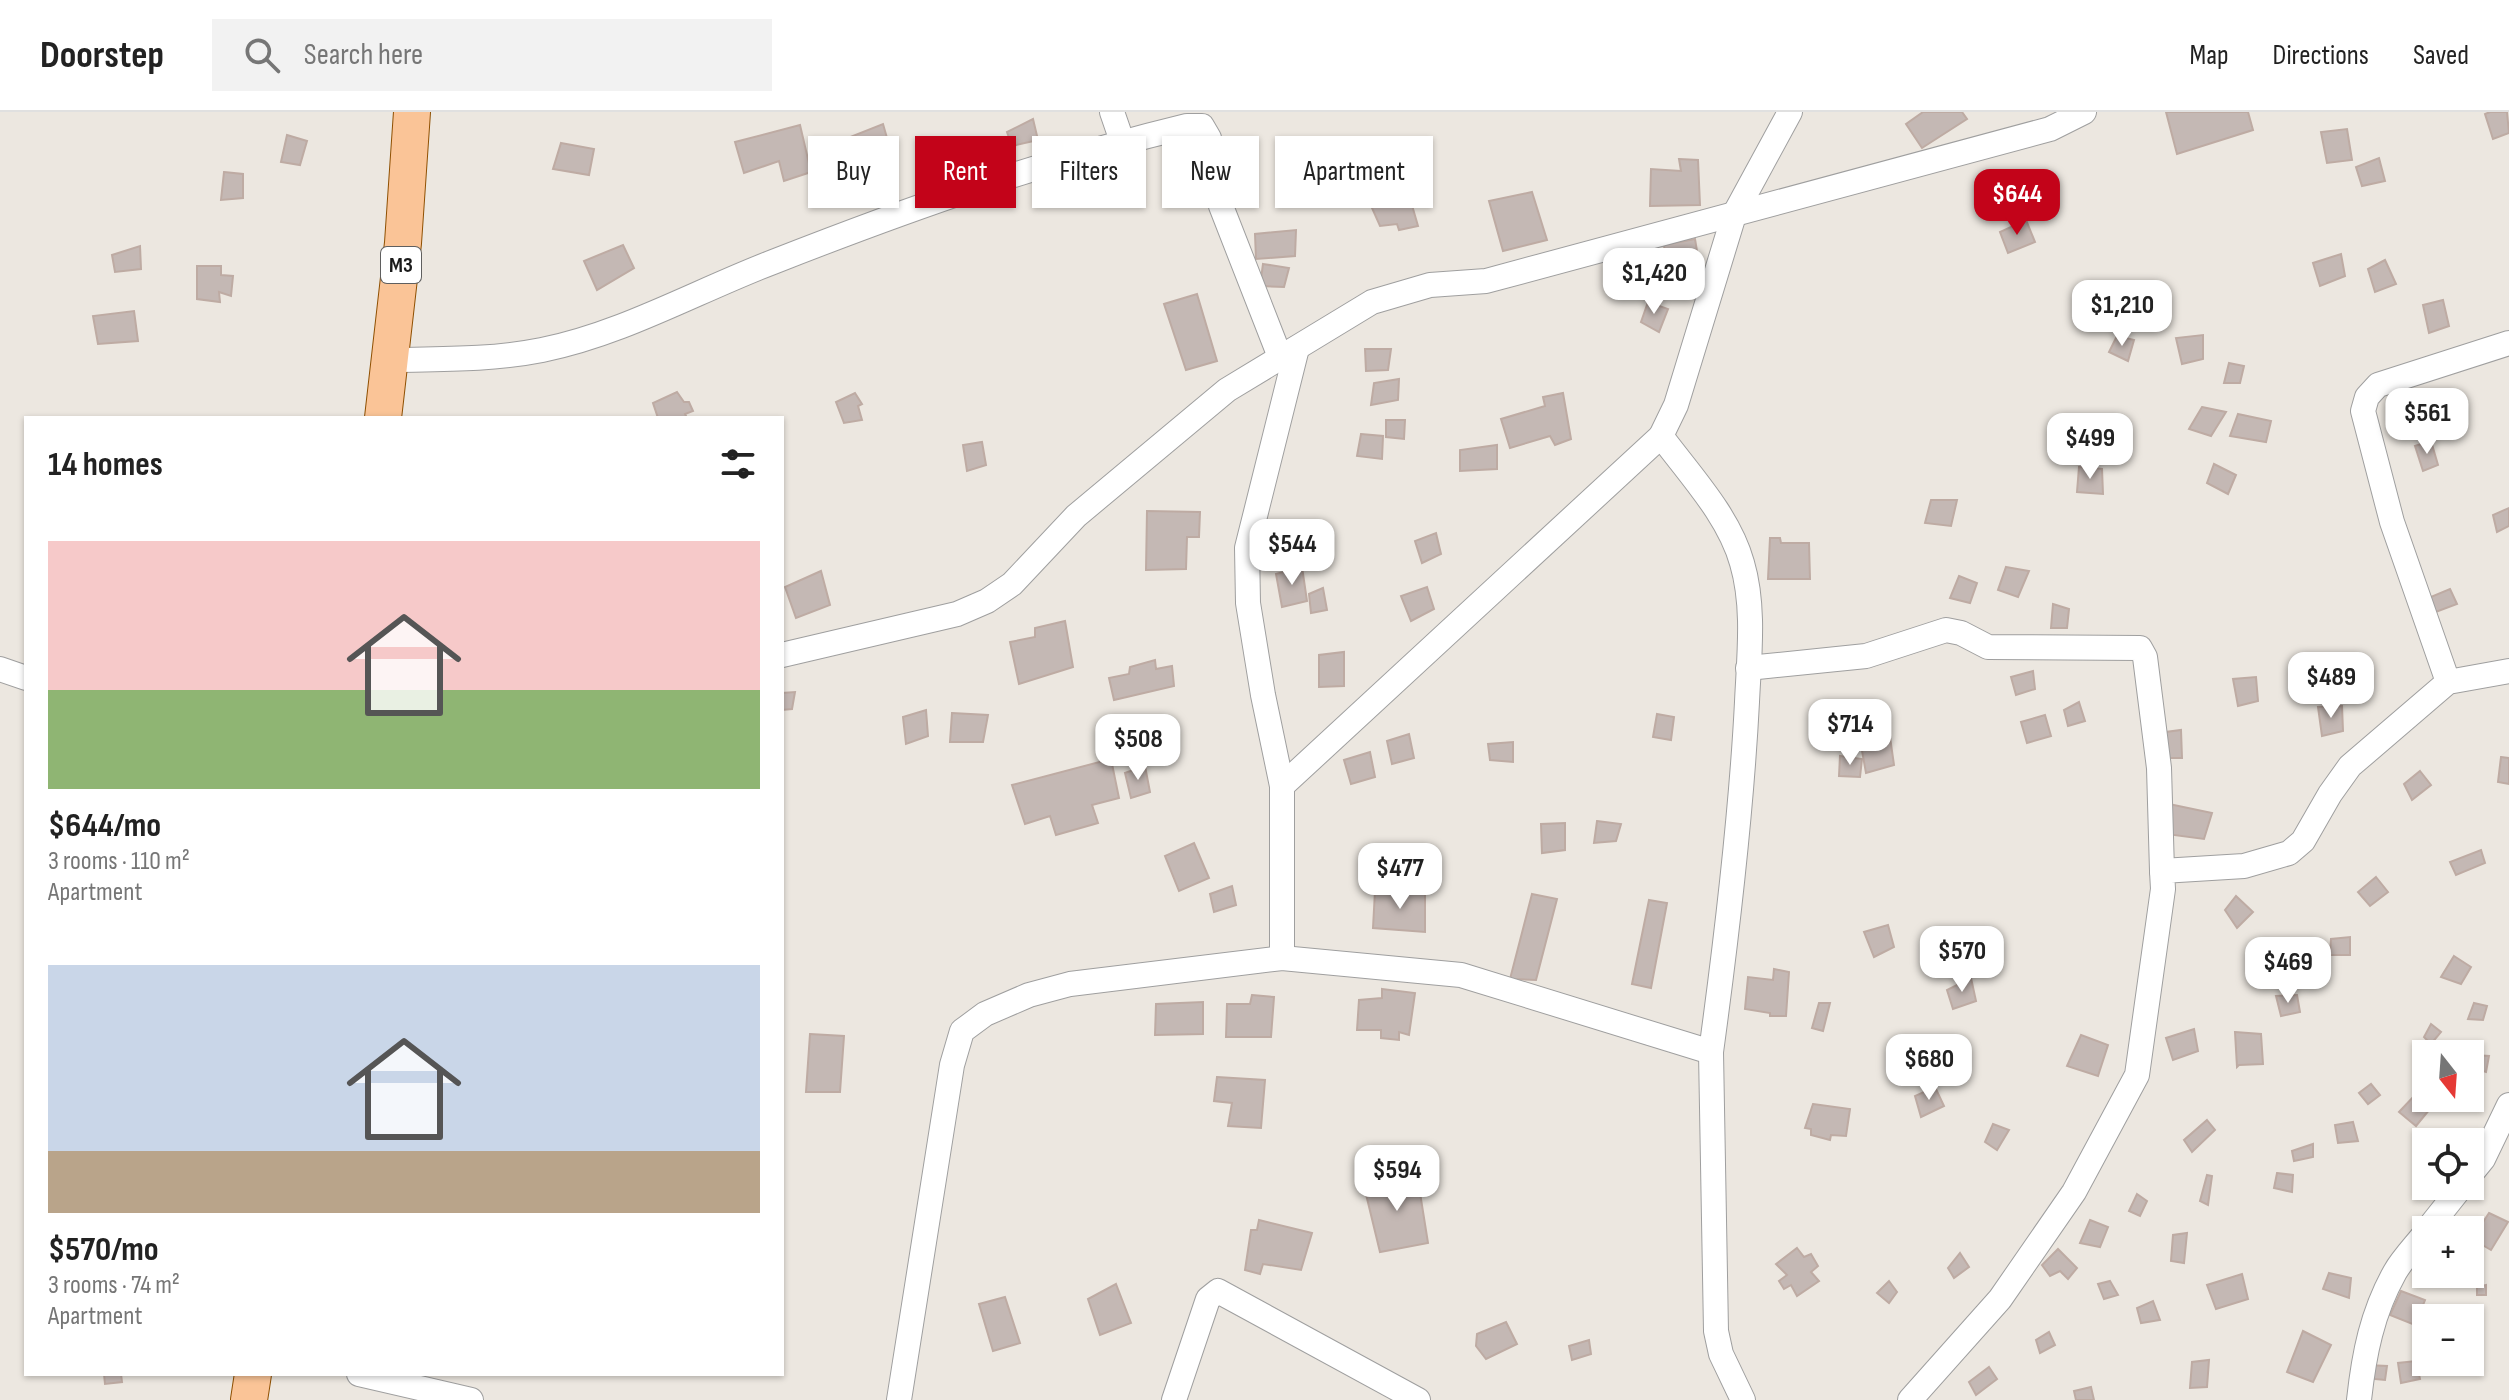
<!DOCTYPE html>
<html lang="en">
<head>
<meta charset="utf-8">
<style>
	body { margin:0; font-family:"Sofia Sans Condensed",sans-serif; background:#f2f2f2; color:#222; height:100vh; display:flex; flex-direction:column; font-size:30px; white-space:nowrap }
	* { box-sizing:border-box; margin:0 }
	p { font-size:26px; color:#767676 }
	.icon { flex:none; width:44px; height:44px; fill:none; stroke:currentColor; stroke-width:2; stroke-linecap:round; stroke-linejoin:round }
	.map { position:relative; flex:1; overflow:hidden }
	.side { position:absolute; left:24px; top:304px; width:760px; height:960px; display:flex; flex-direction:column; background:#fff; border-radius:0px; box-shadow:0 2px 6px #0004 }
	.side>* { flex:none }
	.hud { position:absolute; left:808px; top:24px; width:760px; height:72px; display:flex; gap:16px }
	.needle { width:52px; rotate:163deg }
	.controls { position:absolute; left:2412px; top:928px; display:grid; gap:16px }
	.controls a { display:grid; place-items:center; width:72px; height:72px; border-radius:0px; background:#fff; box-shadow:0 2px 6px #0004; font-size:40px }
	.price { position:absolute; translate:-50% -68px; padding:0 18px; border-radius:16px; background:#fff; color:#222; font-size:26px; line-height:52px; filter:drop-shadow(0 2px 4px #0008) }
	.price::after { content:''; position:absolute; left:50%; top:48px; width:24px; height:18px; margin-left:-12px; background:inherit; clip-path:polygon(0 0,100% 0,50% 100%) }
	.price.active { background:#c30319; color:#fff }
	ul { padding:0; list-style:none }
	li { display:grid; align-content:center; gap:16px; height:424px; padding:0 24px }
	li span { display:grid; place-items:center; height:248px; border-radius:0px; color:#555 }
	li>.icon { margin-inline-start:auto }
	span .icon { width:144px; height:144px; fill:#fffc; stroke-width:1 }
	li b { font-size:34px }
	h2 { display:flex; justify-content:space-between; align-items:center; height:96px; padding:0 24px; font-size:34px }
	.tag { padding:0 28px; border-radius:0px; background:#fff; box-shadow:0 2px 6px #0004; font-size:28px; line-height:72px }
	.tag.active { background:#c30319; color:#fff }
	header { display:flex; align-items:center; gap:48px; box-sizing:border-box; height:112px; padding:0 40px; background:#fff; border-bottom:2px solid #e0e0e0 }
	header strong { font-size:38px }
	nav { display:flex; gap:44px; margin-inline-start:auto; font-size:28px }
	.search { width:560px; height:72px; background:#f2f2f2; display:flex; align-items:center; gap:20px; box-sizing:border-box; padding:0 28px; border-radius:0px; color:#767676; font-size:30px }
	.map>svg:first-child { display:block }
</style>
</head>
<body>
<header>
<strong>Doorstep</strong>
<div class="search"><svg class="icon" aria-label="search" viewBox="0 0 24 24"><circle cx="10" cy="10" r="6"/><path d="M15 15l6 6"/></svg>Search here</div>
<nav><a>Map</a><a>Directions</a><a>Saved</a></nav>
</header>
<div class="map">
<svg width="2509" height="1288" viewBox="0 0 2509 1288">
	<rect width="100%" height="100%" fill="#ece7e0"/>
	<g fill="#c4b8b4" stroke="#beaba3" stroke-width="2">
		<polygon points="1923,0 1962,0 1967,7 1922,36 1906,12"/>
		<polygon points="2166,0 2248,0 2253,18 2177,42"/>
		<polygon points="2490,0 2507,0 2509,21 2493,27 2485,2"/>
		<polygon points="1033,7 1038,28 1012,34 1007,20"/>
		<polygon points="883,12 891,40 884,44 887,56 867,62 863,54 849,58 840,29"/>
		<polygon points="800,13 811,60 784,69 779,49 744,61 735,30"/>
		<polygon points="2347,17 2352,48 2327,51 2321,20"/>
		<polygon points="287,23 307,29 300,53 281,50"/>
		<polygon points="561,31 594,37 589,63 553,57"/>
		<polygon points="2379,46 2385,69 2362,74 2356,55"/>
		<polygon points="1679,47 1698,48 1700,93 1650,94 1651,57 1681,59"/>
		<polygon points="2020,59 2032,77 2008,87 2001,71"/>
		<polygon points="224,60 243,62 243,86 221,88"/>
		<polygon points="1394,72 1399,79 1407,76 1418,114 1399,118 1397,112 1380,114 1368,87 1386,83 1384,76"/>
		<polygon points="1532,80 1547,128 1503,139 1489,89"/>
		<polygon points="2026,108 2035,130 2008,141 2000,120"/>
		<polygon points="1296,118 1295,144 1256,147 1255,122"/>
		<polygon points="1695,127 1698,145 1666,151 1664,133"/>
		<polygon points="623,133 634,156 597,178 584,149"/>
		<polygon points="140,134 141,157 115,160 112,143"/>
		<polygon points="2341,142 2345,164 2320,174 2313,151"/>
		<polygon points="2385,148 2396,172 2375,180 2368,157"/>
		<polygon points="1647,149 1667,154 1657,170 1642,165"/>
		<polygon points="1263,152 1289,156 1284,175 1260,174"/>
		<polygon points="197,154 221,154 221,163 233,164 231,184 219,180 220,190 197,187"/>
		<polygon points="1197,182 1217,249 1186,258 1164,192"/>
		<polygon points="2443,188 2449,214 2429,221 2423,193"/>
		<polygon points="1648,190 1668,197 1659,220 1641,210"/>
		<polygon points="134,199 138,229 98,232 93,204"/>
		<polygon points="2203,223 2203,247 2182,252 2176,226"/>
		<polygon points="2117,224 2134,228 2128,249 2109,240"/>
		<polygon points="1365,237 1391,237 1388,258 1366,259"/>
		<polygon points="2229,251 2244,254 2240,271 2224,271"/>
		<polygon points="1399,267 1398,288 1371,293 1374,271"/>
		<polygon points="677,280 684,290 689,290 693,299 685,302 687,306 658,306 653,291"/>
		<polygon points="855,281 862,292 858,294 862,308 844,311 836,290"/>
		<polygon points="1563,281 1571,327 1555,333 1550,324 1510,336 1501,307 1545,294 1543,285"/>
		<polygon points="2202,295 2226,300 2211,324 2189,317"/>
		<polygon points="2238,302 2271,309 2266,330 2230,324"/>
		<polygon points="1386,308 1405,308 1404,327 1386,325"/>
		<polygon points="1361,322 1383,324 1382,347 1357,344"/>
		<polygon points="2431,329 2438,353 2423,359 2415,334"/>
		<polygon points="982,330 986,353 967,359 963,333"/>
		<polygon points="1497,333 1497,357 1460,359 1460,338"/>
		<polygon points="2214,352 2236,363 2228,382 2207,371"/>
		<polygon points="2079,355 2102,357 2103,382 2077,380"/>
		<polygon points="1931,388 1957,388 1951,414 1925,411"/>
		<polygon points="2509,396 2509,414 2497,420 2493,403"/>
		<polygon points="1147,399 1200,400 1199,425 1187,425 1186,457 1146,458"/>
		<polygon points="1436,421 1441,442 1422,451 1415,429"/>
		<polygon points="1770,426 1780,426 1781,431 1809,431 1810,467 1768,467"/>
		<polygon points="1302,455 1307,489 1282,495 1276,462"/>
		<polygon points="2006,455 2029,459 2018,485 1998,478"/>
		<polygon points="821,459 830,493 796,506 785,475"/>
		<polygon points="1959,464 1977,471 1970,491 1950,486"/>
		<polygon points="1427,475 1434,497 1411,509 1401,484"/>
		<polygon points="1323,476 1327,498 1311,501 1309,482"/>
		<polygon points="2450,477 2457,492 2433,501 2426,487"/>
		<polygon points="2053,492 2069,497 2067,516 2051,516"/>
		<polygon points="1065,509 1073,555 1019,572 1010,530 1035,525 1035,516"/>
		<polygon points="1344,540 1344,574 1319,575 1319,543"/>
		<polygon points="1155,548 1156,557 1172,554 1174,574 1114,588 1109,566 1129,562 1130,555"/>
		<polygon points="2033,559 2035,577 2016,583 2011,565"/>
		<polygon points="2256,565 2258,589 2238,594 2233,567"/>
		<polygon points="795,580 792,597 782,598 782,581"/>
		<polygon points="2079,590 2085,609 2068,614 2064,598"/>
		<polygon points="2342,594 2343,619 2322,624 2318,595"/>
		<polygon points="926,598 928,624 906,632 903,605"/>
		<polygon points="952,601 988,603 983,630 950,630"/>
		<polygon points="1657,602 1674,605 1671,628 1653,625"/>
		<polygon points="2045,603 2051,624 2027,631 2021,610"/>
		<polygon points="2181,618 2182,646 2166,646 2166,620"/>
		<polygon points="1409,622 1414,646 1392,652 1387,629"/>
		<polygon points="1890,625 1894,653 1866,661 1861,633"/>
		<polygon points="1513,630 1513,650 1490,648 1488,632"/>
		<polygon points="1370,640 1375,665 1351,672 1344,648"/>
		<polygon points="1840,644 1862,647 1860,665 1839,664"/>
		<polygon points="2501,645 2509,646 2509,672 2498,670"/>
		<polygon points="1111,647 1119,686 1092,693 1098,711 1056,723 1050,704 1025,712 1012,673"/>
		<polygon points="1145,654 1150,680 1131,686 1125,661"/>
		<polygon points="2420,659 2431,673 2412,688 2404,672"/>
		<polygon points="2169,692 2212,701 2204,727 2166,722"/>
		<polygon points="1597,709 1621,712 1616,729 1594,731"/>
		<polygon points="1565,711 1565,738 1542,741 1541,712"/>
		<polygon points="1194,731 1209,766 1179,779 1165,744"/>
		<polygon points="2481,738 2485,751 2456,763 2450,750"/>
		<polygon points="2376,765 2388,780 2370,794 2358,780"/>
		<polygon points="1232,774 1236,793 1214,800 1210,782"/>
		<polygon points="1375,779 1425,779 1425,820 1373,816"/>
		<polygon points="1532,782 1557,787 1536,868 1510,867"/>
		<polygon points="2236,784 2253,800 2237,816 2225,798"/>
		<polygon points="1649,788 1667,791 1651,876 1632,872"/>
		<polygon points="1888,813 1894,835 1874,845 1864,820"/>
		<polygon points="2350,825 2350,843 2330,843 2331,827"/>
		<polygon points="2310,841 2314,856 2300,862 2295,846"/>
		<polygon points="2454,844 2471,855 2461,872 2441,865"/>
		<polygon points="1774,857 1789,860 1786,904 1770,904 1770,901 1745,897 1748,865 1773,868"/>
		<polygon points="1971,866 1976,889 1953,897 1947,878"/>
		<polygon points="1382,877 1415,881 1409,923 1399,920 1399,928 1381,926 1381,918 1357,918 1359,888 1382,886"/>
		<polygon points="1252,883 1274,885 1271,925 1226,925 1227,892 1250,892"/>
		<polygon points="2297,883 2300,900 2281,904 2276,884"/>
		<polygon points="1203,890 1203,922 1155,923 1156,892"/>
		<polygon points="1819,891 1830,891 1823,919 1812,916"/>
		<polygon points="2474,891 2487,894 2483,908 2468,907"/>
		<polygon points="2431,912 2441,920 2431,932 2424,925"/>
		<polygon points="2194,917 2198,939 2173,948 2166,926"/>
		<polygon points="2235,920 2261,922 2263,952 2239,953 2237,955"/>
		<polygon points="810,922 844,924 840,980 806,980"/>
		<polygon points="2081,923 2108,933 2098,964 2067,954"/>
		<polygon points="2473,943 2489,944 2486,960 2471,955"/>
		<polygon points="1217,965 1265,968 1261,1016 1228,1014 1232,991 1214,989"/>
		<polygon points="2470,971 2479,975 2473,987 2470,986"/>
		<polygon points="2371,972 2380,983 2368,992 2359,981"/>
		<polygon points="1935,975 1944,994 1921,1005 1915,984"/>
		<polygon points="2416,982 2434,992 2416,1014 2399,1000"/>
		<polygon points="1813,992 1850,997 1846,1024 1831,1023 1830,1028 1811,1023 1811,1017 1805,1016"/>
		<polygon points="2207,1008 2215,1018 2192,1040 2184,1028"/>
		<polygon points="2353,1010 2358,1029 2338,1031 2335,1013"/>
		<polygon points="1993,1012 2009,1018 1997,1038 1985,1030"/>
		<polygon points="2313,1032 2313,1045 2294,1049 2292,1039"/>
		<polygon points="2277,1061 2293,1063 2292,1080 2274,1076"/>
		<polygon points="1417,1062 1428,1131 1380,1140 1364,1074"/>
		<polygon points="2207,1063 2212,1064 2208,1093 2200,1089"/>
		<polygon points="2137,1082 2147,1089 2140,1104 2129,1099"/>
		<polygon points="2489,1101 2508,1110 2491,1138 2472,1127"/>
		<polygon points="1259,1108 1312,1121 1301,1158 1263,1152 1260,1162 1245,1158 1251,1118 1257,1118"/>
		<polygon points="2090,1108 2108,1115 2100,1135 2080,1131"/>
		<polygon points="2187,1121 2184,1151 2171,1149 2173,1123"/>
		<polygon points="1797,1136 1804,1145 1811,1142 1818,1154 1811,1160 1819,1169 1797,1184 1791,1173 1784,1177 1779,1169 1787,1163 1776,1152"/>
		<polygon points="2058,1137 2077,1156 2068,1167 2060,1159 2050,1164 2042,1153"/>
		<polygon points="1960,1141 1969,1155 1954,1166 1948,1156"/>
		<polygon points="2329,1161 2351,1166 2349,1186 2323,1177"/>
		<polygon points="2242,1162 2248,1187 2216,1197 2207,1173"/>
		<polygon points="1889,1169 1897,1180 1889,1191 1877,1181"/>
		<polygon points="2110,1169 2118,1183 2104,1187 2098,1172"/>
		<polygon points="1116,1172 1131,1211 1100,1223 1088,1187"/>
		<polygon points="2486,1173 2486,1183 2477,1183 2477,1175"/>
		<polygon points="2401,1179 2425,1188 2415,1213 2390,1203"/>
		<polygon points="1005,1185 1020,1231 993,1239 979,1192"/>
		<polygon points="2153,1189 2160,1208 2141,1211 2137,1196"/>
		<polygon points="1506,1210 1517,1232 1486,1247 1476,1234 1477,1222"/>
		<polygon points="2303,1219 2331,1233 2313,1270 2287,1260"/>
		<polygon points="2049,1220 2055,1233 2040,1241 2036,1228"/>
		<polygon points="1589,1228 1591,1242 1572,1248 1569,1234"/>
		<polygon points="2470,1233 2479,1233 2475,1253 2464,1250 2470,1250"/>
		<polygon points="2209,1248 2207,1275 2190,1276 2192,1250"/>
		<polygon points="2416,1249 2420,1267 2401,1271 2398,1251"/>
		<polygon points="2367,1253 2387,1254 2385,1268 2365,1266"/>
		<polygon points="1989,1255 1997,1267 1976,1283 1969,1270"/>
		<polygon points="104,1262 121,1262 122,1270 105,1272"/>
		<polygon points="2091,1275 2094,1288 2076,1288 2074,1279"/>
	</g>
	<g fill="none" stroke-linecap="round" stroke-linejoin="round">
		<g stroke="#9f9f9f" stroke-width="26">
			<g id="minor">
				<polyline points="1112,0 1122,29"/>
				<path d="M391 248C441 247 492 248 542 238 622 222 697 179 773 150 908 97 1046 48 1187 14H1202L1209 26 1221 94 1280 245"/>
				<path d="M1661 324C1690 363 1729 404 1742 451 1755 495 1749 545 1747 590 1741 707 1727 823 1711 940"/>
				<polyline points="782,543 957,502 987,489 1012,472 1076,404 1227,278 1372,190 1430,173 1486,169 2050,17 2084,0"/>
				<polyline points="1748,556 1866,544 1946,518 1961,521 1988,535 2140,536 2145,545 2159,656 2162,759"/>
				<polyline points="0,557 26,566"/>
				<polyline points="2448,570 2392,410 2363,299 2367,285 2378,273 2509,231"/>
				<polyline points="1282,674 1661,324 1676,293 1734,103 1790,0"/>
				<polyline points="1282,846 1282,674 1263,583 1248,491 1247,436 1297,236"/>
				<polyline points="2470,1063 2483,1047 2509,993"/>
				<polyline points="2427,1118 2462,1074"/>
				<polyline points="359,1262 471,1288"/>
				<polyline points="899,1288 952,953 962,919 985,902 1029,883 1070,872 1282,846 1461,863 1711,940 1716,1219 1721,1242 1743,1288"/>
				<polyline points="1174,1288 1208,1187 1218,1179 1418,1288"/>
				<polyline points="1910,1288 2000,1187 2074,1080 2137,963 2163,777 2162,759 2244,754 2289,741 2303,729 2330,682 2350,654 2448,570 2509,559"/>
				<path d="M2359 1288C2364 1242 2372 1201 2395 1160 2403 1146 2416 1133 2426 1120"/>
			</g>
		</g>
		<g stroke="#8f5002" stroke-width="38">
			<g id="primary">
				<polyline points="383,306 403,131 412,0"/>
				<polyline points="249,1288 253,1262"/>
			</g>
		</g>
		<use href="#minor" stroke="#fff" stroke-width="24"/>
		<use href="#primary" stroke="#fac497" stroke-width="36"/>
	</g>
	<g text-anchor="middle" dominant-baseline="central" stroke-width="8" stroke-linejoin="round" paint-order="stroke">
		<rect fill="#fff" stroke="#5f5f5f" stroke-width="2" x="381" y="135" width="40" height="36" rx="6"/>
		<g font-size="22" font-weight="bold" fill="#1b1b1b">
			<text x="401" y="153">M3</text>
		</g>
	</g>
</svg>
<div class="controls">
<a><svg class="needle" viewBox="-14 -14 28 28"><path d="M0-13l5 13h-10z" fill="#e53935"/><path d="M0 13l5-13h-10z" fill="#767676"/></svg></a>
<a><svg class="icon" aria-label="locate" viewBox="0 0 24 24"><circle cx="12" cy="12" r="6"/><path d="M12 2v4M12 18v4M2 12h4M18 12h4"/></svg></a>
<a>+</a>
<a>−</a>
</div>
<b class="price active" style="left:2017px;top:125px">$644</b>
<b class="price" style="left:1654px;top:204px">$1,420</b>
<b class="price" style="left:2122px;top:236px">$1,210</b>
<b class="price" style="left:2427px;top:344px">$561</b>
<b class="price" style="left:2090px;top:369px">$499</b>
<b class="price" style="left:1292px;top:475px">$544</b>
<b class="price" style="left:2331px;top:608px">$489</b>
<b class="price" style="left:1850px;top:655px">$714</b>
<b class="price" style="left:1138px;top:670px">$508</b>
<b class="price" style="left:1400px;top:799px">$477</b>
<b class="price" style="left:1962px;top:882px">$570</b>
<b class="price" style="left:2288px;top:893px">$469</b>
<b class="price" style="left:1929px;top:990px">$680</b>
<b class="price" style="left:1397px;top:1101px">$594</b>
<div class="hud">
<a class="tag">Buy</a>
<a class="tag active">Rent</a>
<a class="tag">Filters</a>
<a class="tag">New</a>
<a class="tag">Apartment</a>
</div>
<section class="side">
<h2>14 homes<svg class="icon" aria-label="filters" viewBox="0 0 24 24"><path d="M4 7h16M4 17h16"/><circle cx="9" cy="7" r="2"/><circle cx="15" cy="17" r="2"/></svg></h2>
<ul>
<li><span style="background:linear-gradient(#f6c9c9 60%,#8fb573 0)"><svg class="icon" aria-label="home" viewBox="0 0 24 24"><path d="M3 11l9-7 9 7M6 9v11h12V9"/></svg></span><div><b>$644/mo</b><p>3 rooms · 110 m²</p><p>Apartment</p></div></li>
<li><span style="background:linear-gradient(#c9d6e8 75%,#b9a48a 0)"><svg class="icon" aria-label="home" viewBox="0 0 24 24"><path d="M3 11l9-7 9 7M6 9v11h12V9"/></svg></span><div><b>$570/mo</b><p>3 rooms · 74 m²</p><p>Apartment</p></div></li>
</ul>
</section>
</div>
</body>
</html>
